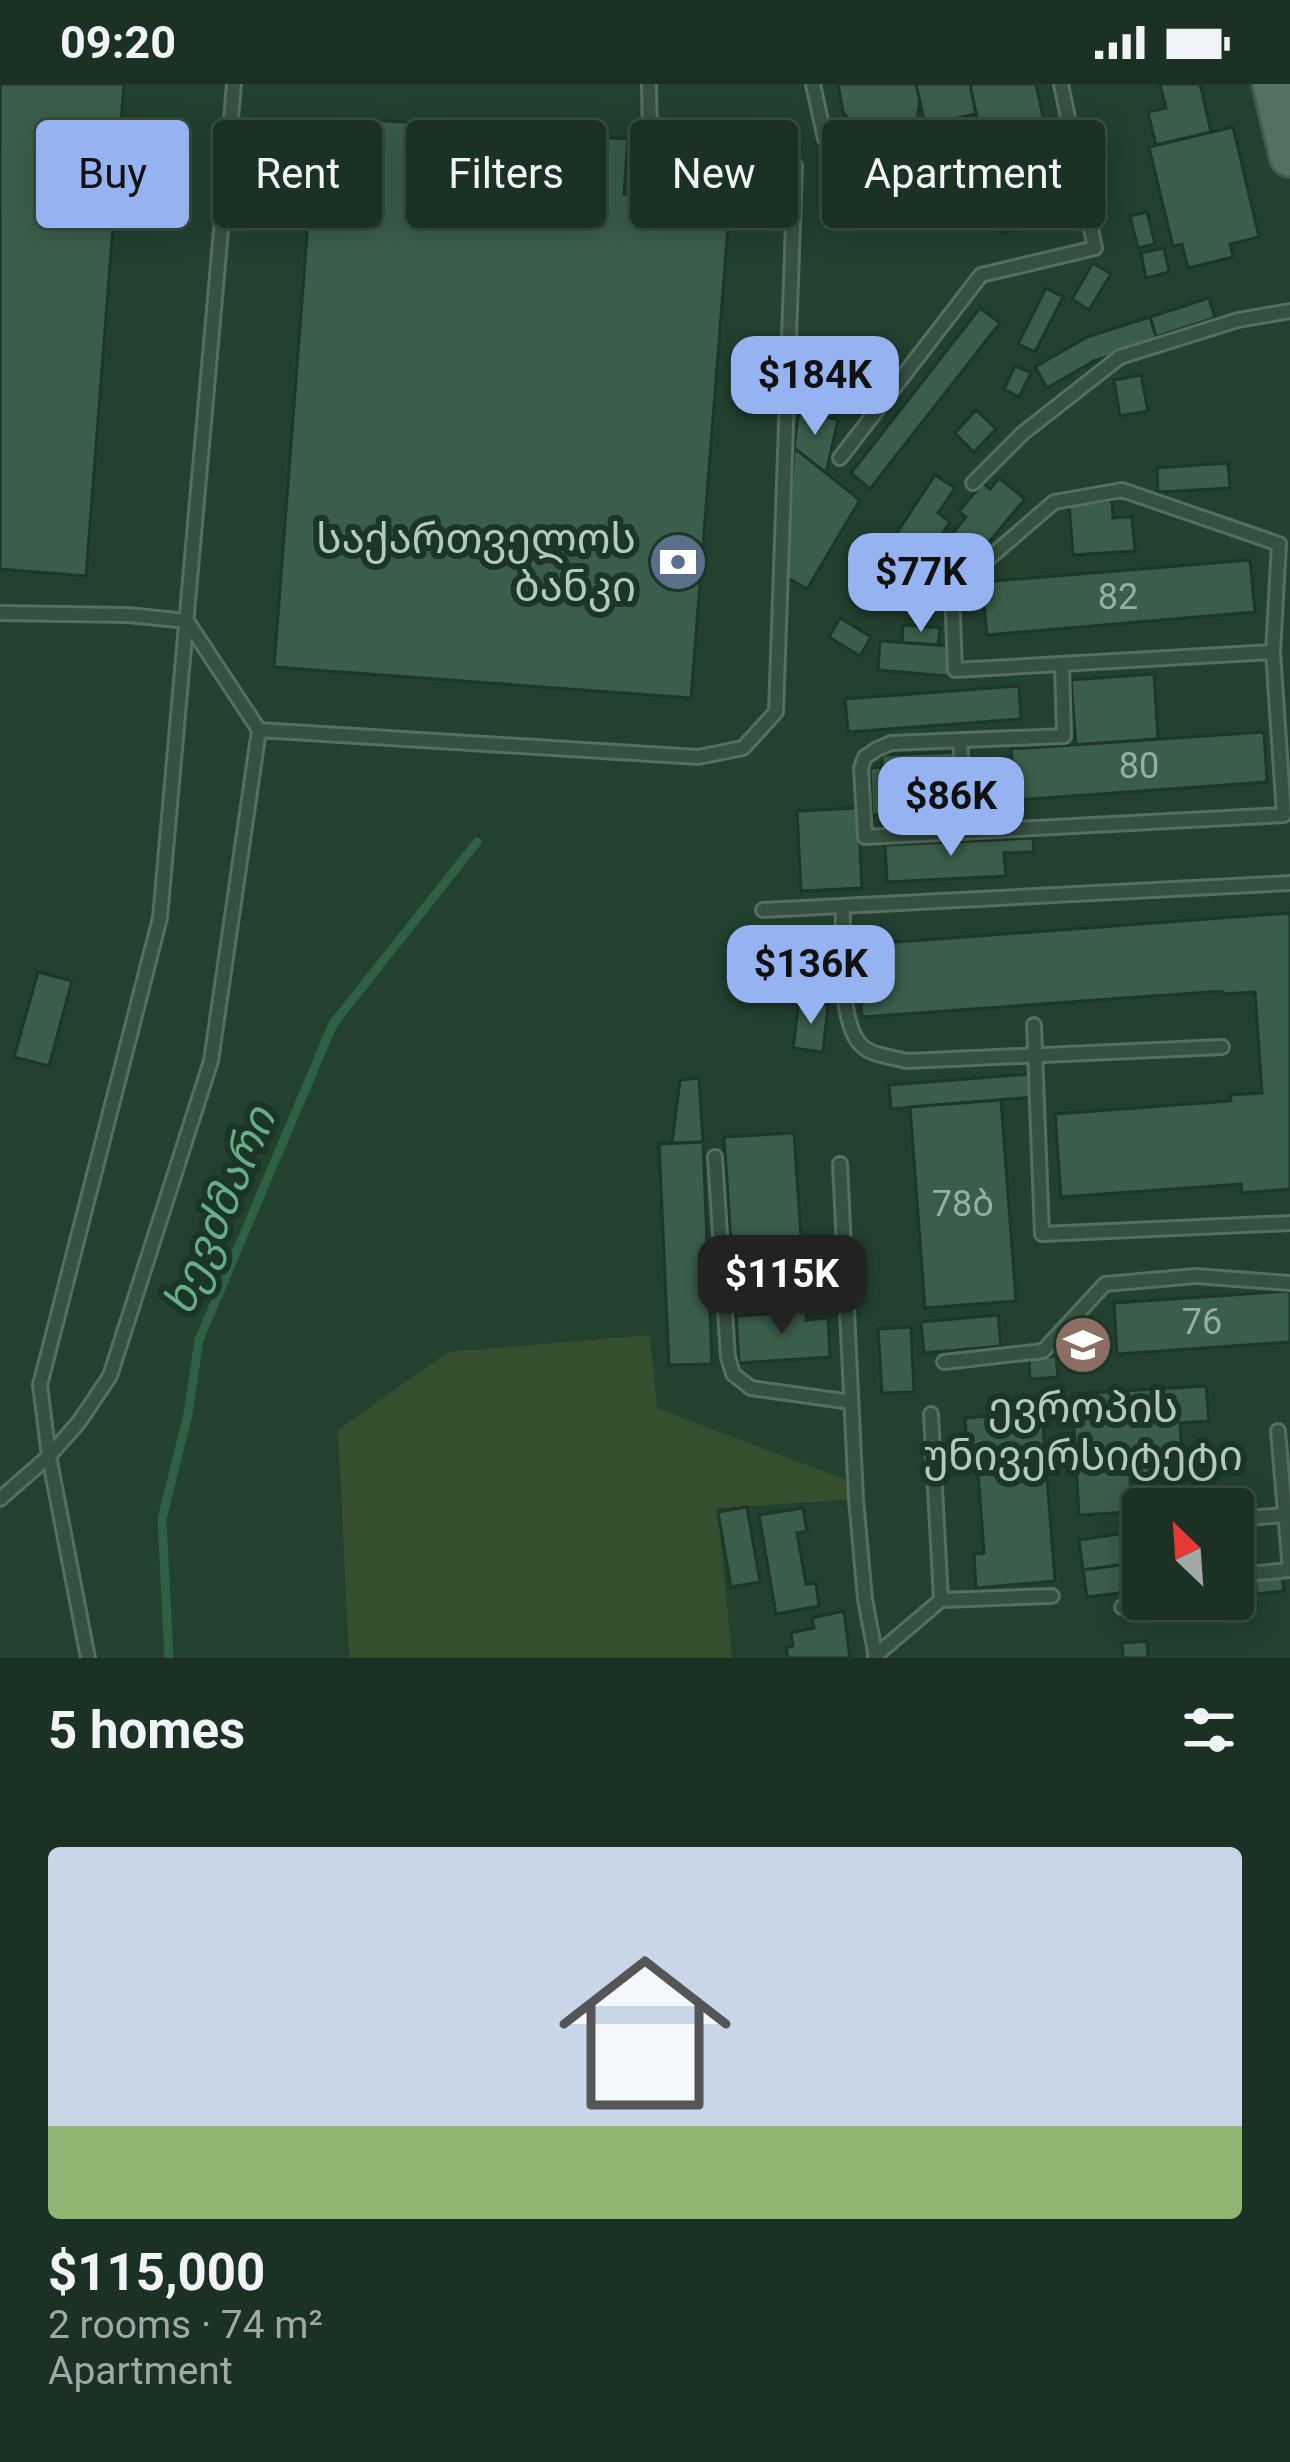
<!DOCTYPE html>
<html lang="en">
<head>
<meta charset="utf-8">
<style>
	body { margin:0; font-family:Roboto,"Noto Sans Georgian",sans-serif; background:#23392b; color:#f1f3f6; height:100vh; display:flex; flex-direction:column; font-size:45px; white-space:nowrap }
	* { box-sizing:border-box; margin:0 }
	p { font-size:39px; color:#9fa9a6 }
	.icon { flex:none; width:66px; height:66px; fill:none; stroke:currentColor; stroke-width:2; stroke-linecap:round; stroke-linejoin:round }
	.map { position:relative; height:1574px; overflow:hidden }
	.details { display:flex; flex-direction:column; background:#1a3123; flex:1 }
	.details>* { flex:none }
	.hud { position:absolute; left:36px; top:36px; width:1218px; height:108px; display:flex; gap:24px }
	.needle { width:78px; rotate:335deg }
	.fabs { position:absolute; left:1122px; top:1404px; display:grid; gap:24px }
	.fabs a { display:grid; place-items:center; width:132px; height:132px; border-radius:12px; background:#1a3123; box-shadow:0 6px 30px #0003,0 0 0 3px #384c41; font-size:60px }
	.price { position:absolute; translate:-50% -102px; padding:0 27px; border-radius:24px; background:#95b2f1; color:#111; font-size:39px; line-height:78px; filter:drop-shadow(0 3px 6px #0008) }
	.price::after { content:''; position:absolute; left:50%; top:72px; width:36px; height:27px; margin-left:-18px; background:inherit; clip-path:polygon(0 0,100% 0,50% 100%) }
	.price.active { background:#222; color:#fff }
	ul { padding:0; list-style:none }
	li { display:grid; align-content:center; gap:24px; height:636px; padding:0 48px }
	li+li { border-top:3px solid #384c41 }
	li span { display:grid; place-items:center; height:372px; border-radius:12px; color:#555 }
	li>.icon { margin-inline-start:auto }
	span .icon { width:216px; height:216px; fill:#fffc; stroke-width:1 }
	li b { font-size:51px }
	h2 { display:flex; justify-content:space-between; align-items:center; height:144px; padding:0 48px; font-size:51px }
	.chip { padding:0 42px; border-radius:12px; background:#1a3123; box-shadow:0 6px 30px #0003,0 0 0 3px #384c41; font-size:42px; line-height:108px }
	.chip.active { background:#95b2f1; color:#111 }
	.status { display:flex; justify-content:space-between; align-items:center; height:84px; padding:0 60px; background:#1a3123; direction:ltr }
	.status svg { height:33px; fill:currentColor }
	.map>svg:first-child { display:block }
</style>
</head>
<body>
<div class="status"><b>09:20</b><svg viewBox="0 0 49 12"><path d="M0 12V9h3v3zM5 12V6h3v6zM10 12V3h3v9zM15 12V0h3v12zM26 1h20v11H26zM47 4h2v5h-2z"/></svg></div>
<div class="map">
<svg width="1290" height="1574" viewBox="0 0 1290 1574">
	<rect width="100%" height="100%" fill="#22412f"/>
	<polygon fill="#354e2d" points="650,1251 657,1324 857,1400 856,1415 718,1424 732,1574 349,1574 338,1346 448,1268"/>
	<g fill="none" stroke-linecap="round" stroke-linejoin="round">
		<polyline stroke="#2d6142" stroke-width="9" points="169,1574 162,1435 188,1330 199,1256 333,940 477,758"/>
	</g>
	<g fill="#3b5e4a" stroke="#1d3728" stroke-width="3">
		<polygon points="0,0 124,0 86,492 0,485"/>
		<polygon points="838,0 916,0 920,16 917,36 857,47 843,28"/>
		<polygon points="916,0 970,0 976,30 925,41"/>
		<polygon points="970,0 1036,0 1065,136 1001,149"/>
		<polygon points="1160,0 1200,0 1211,48 1156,61 1148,28 1166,24"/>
		<polygon points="376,36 628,55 624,110 730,118 691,614 274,583 312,86 372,91"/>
		<polygon points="1233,43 1259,153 1230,160 1233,173 1188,184 1182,160 1173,162 1149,63"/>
		<polygon points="1147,128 1155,160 1138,164 1130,132"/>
		<polygon points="1164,164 1169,188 1146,194 1141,169"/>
		<polygon points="1093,179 1111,190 1089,226 1072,215"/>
		<polygon points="1046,204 1063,213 1035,268 1018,260"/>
		<polygon points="1209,214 1215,234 1156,253 1150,233"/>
		<polygon points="980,224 1000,239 870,405 851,389"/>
		<polygon points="1150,233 1157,257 1094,277 1047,304 1035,283 1087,253"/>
		<polygon points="1015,282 1031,289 1019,313 1004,305"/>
		<polygon points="1141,291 1148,327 1120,332 1114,296"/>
		<polygon points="799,326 838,336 826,389 794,364"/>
		<polygon points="976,326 996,345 974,368 955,349"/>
		<polygon points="794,364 860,416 807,505 785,492"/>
		<polygon points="1228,379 1230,404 1158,408 1157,384"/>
		<polygon points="935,391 955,404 938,429 950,438 918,486 927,491 906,522 866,496"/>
		<polygon points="999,394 1025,415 978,471 952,450 966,433 959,427 983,399 990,405"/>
		<polygon points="1112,416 1113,434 1132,433 1135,467 1073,471 1069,419"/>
		<polygon points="1250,476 1255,528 987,551 982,498"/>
		<polygon points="840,534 871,553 860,572 829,553"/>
		<polygon points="903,541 940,544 938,561 902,559"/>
		<polygon points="880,557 950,562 948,592 878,586"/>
		<polygon points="1154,590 1158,655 1076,661 1071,596"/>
		<polygon points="1019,602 1021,635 848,648 845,615"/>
		<polygon points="1264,648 1267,698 1015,716 1011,665"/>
		<polygon points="956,668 958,726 872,731 870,684 882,683 882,671"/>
		<polygon points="858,724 862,804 801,807 797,727"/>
		<polygon points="1033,754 1034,768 1004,769 1006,792 887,798 885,761"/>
		<polygon points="1290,829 1290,1105 1242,1109 1241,1100 1061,1113 1055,1030 1231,1017 1230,1011 1262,1009 1255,908 1222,910 1222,907 862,933 857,861"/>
		<polygon points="38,888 72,897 49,982 14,973"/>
		<polygon points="799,918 828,921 823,968 793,964"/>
		<polygon points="1032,990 1033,1013 891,1025 889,1001"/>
		<polygon points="699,994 703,1058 672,1059 680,996"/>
		<polygon points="1001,1016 1016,1217 925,1224 910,1023"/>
		<polygon points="794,1049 806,1227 736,1232 724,1053"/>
		<polygon points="703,1058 712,1280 669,1281 659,1060"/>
		<polygon points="1290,1207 1290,1258 1117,1270 1114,1219"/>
		<polygon points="806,1227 806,1236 828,1234 830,1273 739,1279 736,1232"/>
		<polygon points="998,1231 1001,1262 924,1269 921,1238"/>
		<polygon points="911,1243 914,1308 882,1309 878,1245"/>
		<polygon points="1056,1272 1058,1293 1030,1295 1029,1274"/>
		<polygon points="1206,1302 1209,1337 1180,1339 1183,1392 1130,1396 1132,1428 1079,1431 1072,1310"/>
		<polygon points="1042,1328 1055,1497 976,1504 974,1470 984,1469 976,1361 967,1362 965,1334"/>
		<polygon points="747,1423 760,1498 731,1503 718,1428"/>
		<polygon points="803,1424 807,1447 797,1449 806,1500 816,1499 819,1522 776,1530 759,1431"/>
		<polygon points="1250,1437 1254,1462 1233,1465 1233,1439"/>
		<polygon points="1131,1448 1135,1479 1083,1486 1079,1456"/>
		<polygon points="1143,1478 1143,1506 1087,1513 1083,1486"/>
		<polygon points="1282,1493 1284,1507 1257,1510 1255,1496"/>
		<polygon points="844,1527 850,1574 788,1574 786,1564 793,1562 791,1549 814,1544 812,1534"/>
		<polygon points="1147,1557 1148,1574 1123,1574 1122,1559"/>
	</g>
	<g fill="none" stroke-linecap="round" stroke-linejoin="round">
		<g stroke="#546e5f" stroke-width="18">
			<g id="lane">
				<polyline points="813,0 825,55"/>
				<polyline points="840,374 981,191 1095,164 1061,0"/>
				<polyline points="973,399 1023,349 1120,273 1238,236 1290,227"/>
				<polyline points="0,529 128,531 187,537 259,646"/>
				<polyline points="1062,581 1064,652 891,659 877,665 865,673 861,684 865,753 1284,731 1273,568 955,586 952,506 1054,418 1122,406 1279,460 1273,568"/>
				<polyline points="960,656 966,748"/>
				<path d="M843 822C843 854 837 939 862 962 873 972 893 973 907 977L1222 963"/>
				<polyline points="763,826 1290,799"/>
				<polyline points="1034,941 1042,1150 1290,1139"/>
				<polyline points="715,1073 728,1273 733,1290 751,1304 851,1318"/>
				<polyline points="840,1080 856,1415 865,1515 876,1574"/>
				<polyline points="944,1278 1043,1267 1105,1200 1196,1192 1290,1199"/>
				<polyline points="1278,1347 1290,1486"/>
				<polyline points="0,1415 49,1372 79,1338 110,1292 211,977 259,646 698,673 743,664 776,628 795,82 650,59 649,0"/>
				<polyline points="1233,1435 1285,1431"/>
				<polyline points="1233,1512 1238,1512 1249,1490 1289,1486"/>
				<polyline points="941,1516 1052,1512"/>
				<polyline points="1122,1523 1206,1515"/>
				<polyline points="875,1572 941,1516 931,1330"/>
				<polyline points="88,1574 49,1372 40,1301 160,834 234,0"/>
			</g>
		</g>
		<g stroke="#425c4e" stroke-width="45">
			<polyline id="primary" points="1273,0 1290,72"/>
		</g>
		<use href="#lane" stroke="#365041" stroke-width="12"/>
		<use href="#primary" stroke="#547060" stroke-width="39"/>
	</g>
	<defs>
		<g id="bank-disc" transform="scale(3)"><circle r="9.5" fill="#5c6f8a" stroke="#1b3526"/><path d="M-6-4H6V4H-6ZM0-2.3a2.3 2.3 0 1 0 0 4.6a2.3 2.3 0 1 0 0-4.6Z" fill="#fff"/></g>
		<g id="university-disc" transform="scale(3)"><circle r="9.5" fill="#8d6e63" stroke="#1b3526"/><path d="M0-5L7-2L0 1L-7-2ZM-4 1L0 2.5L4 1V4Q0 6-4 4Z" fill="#fff"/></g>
	</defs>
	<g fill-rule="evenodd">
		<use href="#bank-disc" x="678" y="478"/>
		<use href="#university-disc" x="1083" y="1261"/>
	</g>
	<g text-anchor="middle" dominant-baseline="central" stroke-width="12" stroke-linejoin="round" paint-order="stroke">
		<g font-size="36" fill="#94b0a1">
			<text x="1118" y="513">82</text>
			<text x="1139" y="682">80</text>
			<text x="963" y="1120">78ბ</text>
			<text x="1202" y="1238">76</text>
		</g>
		<g font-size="42" fill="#b2cbbe" stroke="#1b3526" text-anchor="end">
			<text x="636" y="454">საქართველოს<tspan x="636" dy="48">ბანკი</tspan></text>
			<text x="1083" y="1323" text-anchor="middle">ევროპის<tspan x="1083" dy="48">უნივერსიტეტი</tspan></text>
		</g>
		<g font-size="45" font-style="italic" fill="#68ad85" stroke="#1b3526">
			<text transform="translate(219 1127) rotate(-67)">ხევძმარი</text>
		</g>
	</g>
</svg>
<div class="fabs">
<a><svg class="needle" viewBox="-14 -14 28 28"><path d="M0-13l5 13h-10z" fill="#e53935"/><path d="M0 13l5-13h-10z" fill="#9fa9a6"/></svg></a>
</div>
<b class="price" style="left:815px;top:354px">$184K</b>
<b class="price" style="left:921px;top:551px">$77K</b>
<b class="price" style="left:951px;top:775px">$86K</b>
<b class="price" style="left:811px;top:943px">$136K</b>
<b class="price active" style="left:782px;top:1253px">$115K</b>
<div class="hud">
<a class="chip active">Buy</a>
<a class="chip">Rent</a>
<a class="chip">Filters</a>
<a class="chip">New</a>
<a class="chip">Apartment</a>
</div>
</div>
<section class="details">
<h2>5 homes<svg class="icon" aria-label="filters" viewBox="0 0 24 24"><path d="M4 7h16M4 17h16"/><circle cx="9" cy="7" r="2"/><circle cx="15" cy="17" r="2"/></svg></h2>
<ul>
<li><span style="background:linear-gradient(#c9d6e8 75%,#8fb573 0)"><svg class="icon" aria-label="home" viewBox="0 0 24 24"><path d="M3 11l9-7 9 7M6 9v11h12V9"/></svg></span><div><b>$115,000</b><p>2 rooms · 74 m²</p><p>Apartment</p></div></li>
</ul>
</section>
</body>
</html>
